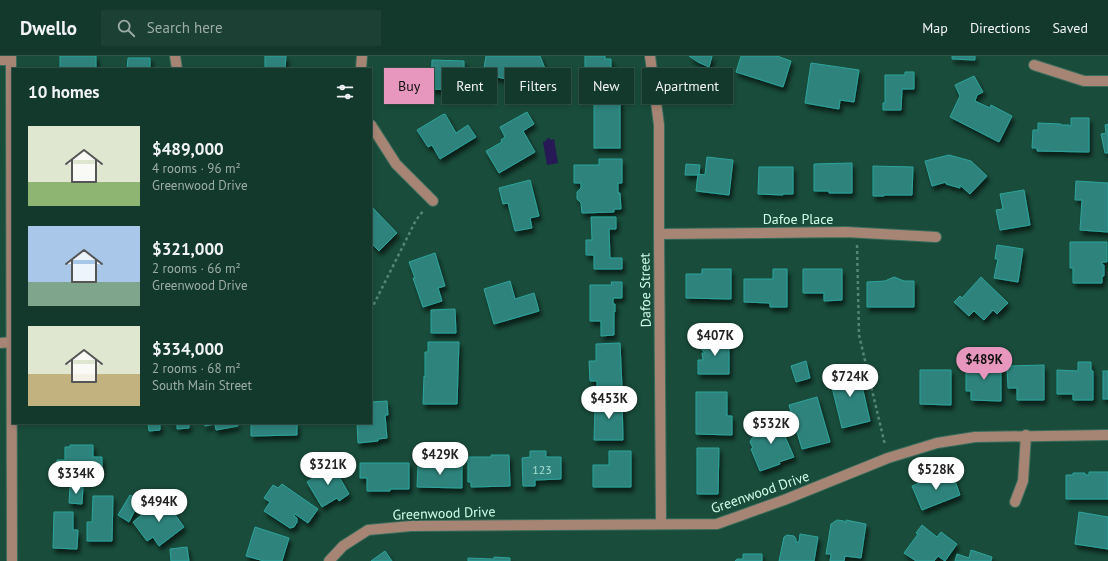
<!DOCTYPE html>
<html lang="en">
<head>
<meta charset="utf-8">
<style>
	body { margin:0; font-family:"PT Sans",sans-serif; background:#1c4034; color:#f1f3f6; height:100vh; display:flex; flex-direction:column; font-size:15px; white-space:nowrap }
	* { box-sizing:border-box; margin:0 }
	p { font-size:13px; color:#9daca9 }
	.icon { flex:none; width:22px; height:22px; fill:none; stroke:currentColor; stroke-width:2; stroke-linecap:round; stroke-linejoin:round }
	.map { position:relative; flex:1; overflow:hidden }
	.sheet { position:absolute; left:12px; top:12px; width:360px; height:356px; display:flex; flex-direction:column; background:#13392c; border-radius:0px; box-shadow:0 2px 6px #0003,0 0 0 1px #325348 }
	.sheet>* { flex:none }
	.top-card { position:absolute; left:384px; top:12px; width:380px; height:36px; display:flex; gap:8px }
	.price { position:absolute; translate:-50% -34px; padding:0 9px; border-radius:14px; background:#fff; color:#222; font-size:13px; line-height:26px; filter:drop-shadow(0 1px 2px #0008) }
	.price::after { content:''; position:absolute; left:50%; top:24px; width:12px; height:9px; margin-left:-6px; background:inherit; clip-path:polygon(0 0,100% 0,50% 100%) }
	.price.current { background:#e797bd; color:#111 }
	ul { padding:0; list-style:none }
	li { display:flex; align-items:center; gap:12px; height:100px; padding:0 16px }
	li span { display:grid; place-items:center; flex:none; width:112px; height:80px; border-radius:0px; color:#555 }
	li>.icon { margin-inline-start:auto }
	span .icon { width:48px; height:48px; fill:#fffc; stroke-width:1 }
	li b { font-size:17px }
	h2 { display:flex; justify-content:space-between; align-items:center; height:48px; padding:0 16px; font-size:17px }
	.tag { padding:0 14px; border-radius:0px; background:#13392c; box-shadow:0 2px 6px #0003,0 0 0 1px #325348; font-size:14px; line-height:36px }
	.tag.current { background:#e797bd; color:#111 }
	header { display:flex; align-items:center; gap:24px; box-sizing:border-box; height:56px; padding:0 20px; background:#13392c; border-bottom:1px solid #325348 }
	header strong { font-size:19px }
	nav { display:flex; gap:22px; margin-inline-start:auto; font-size:14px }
	.search { width:280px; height:36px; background:#1c4034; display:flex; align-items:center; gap:10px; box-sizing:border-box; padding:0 14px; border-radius:0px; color:#9daca9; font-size:15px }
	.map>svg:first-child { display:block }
</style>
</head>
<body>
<header>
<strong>Dwello</strong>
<div class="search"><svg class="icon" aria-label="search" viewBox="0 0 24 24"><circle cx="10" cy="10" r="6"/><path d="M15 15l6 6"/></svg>Search here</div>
<nav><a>Map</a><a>Directions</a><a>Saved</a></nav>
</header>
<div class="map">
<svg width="1108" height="505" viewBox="0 0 1108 505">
	<defs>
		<filter id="shadow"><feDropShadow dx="2.5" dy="4.5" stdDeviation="2" flood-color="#0009"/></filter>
	</defs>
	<rect width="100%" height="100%" fill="#194c3b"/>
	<g fill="#271856">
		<polygon points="692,15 706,18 699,45 685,42"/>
		<polygon points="550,82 550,84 554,83 558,107 547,109 543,86 546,85 546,83"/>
	</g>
	<g fill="#2d847d" stroke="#2da49c" filter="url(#shadow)">
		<polygon points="60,0 96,0 96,12 99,13 60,13"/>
		<polygon points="265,0 286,0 285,12 288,12 288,13 265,13"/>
		<polygon points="486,0 540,0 550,25 533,32 527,17 511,24 483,18"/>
		<polygon points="585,0 605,0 605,3 611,3 611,28 585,29"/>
		<polygon points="689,0 712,0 709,11 698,6"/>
		<polygon points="741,0 777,0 791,5 783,31 736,16"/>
		<polygon points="952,0 975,0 975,4 952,3"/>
		<polygon points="128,2 150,2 150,13 127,13"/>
		<polygon points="432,4 464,5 464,34 431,33"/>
		<polygon points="811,7 859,14 854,46 840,44 839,53 805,47"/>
		<polygon points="905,16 914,16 914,33 902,33 901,54 883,54 883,47 885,47 885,19 905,19"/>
		<polygon points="974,20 983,36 977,39 975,45 990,52 991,49 1012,60 999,86 950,61 960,40 955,29"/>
		<rect x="594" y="37" width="26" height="55"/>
		<polygon points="527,56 534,68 523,75 535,96 499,117 486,95 502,86 501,84 505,81 500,71"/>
		<polygon points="445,58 456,77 468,69 476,81 440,103 432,89 428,91 417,74 442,59"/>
		<polygon points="1071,62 1089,62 1089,96 1037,95 1037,92 1032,92 1033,74 1038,74 1038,67 1061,68 1061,69 1069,69 1069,70 1071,70"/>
		<polygon points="1108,68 1108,97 1105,97 1101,78 1106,77 1105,69"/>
		<polygon points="949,99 971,105 987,120 970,138 960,129 960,132 946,128 946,126 932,130 925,105"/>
		<polygon points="707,101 733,104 729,139 696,135 698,118 705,119"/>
		<polygon points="599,103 622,103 622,127 618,127 618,137 620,137 621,153 614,153 614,156 582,157 581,147 577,143 577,136 581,132 581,127 574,127 574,109 599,109"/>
		<polygon points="852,107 852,137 829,137 829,135 814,135 814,108"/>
		<polygon points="686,108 700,109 699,118 698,119 685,119"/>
		<polygon points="873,110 913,111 912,139 884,139 884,140 873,140"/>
		<polygon points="759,111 793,111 793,138 783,138 783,139 758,138"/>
		<polygon points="530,124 539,160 530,162 532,172 515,175 508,147 503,148 499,132"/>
		<polygon points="1076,125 1108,127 1108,176 1080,174 1082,144 1075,144"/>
		<polygon points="1024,134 1030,169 1000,174 996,154 1003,153 1000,138"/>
		<polygon points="371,150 397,177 379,195 371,187"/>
		<polygon points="591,161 616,161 616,173 609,173 610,202 622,202 622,213 594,213 594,199 586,199 586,184 592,184"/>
		<polygon points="1070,186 1107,186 1107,206 1102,206 1102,209 1104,209 1104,220 1102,220 1102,227 1073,227 1073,212 1070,212"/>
		<polygon points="997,189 1023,193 1018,226 994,222 998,203 995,203"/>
		<polygon points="435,197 445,230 438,232 442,245 423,251 413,222 415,222 409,206"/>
		<polygon points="702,213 731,213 731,243 686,242 686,218 702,218"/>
		<polygon points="773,213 787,213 787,251 770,251 770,247 744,246 744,223 773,223"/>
		<polygon points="803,213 842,213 842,244 824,245 824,237 803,237"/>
		<polygon points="894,221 904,225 914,225 914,251 867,251 867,226 885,225"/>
		<polygon points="981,221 1008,247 997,258 993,254 984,264 974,255 969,260 954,246 960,240 962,242"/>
		<polygon points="510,225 515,243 534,237 539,255 494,268 484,233"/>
		<polygon points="611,226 622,226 622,242 613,242 613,248 615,248 615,256 614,255 614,279 601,280 601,265 590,265 590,229 612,229"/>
		<polygon points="455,253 456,277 431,277 431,254"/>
		<polygon points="703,283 729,283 729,318 698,318 698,304 703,304 702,297 705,297 700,292 700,287"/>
		<polygon points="428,286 459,286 457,348 423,348 424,320 425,321 425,296 428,296"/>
		<polygon points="620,287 622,331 597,332 597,325 590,325 589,305 596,305 596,288"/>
		<polygon points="806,305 810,322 796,326 791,310"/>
		<polygon points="1078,306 1091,306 1091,314 1093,315 1093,344 1073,344 1073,338 1057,338 1057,314 1078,315"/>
		<polygon points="966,307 1001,308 1001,345 971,344 971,335 966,335"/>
		<polygon points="1044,309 1044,344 1017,344 1017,332 1008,332 1007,310"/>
		<polygon points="858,312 870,365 842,372 829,319"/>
		<polygon points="920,314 951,314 951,349 920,348"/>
		<rect x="1103" y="315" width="5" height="28"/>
		<polygon points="696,336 727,336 727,360 732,360 732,379 696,378"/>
		<polygon points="603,341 622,341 623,384 594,384 595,352 602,352"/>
		<polygon points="817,341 830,386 802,393 789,349"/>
		<polygon points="387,345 388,359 385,359 387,382 378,383 378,385 358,387 357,367 371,367 371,346"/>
		<polygon points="776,360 794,401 779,406 780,408 760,415 751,393 753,392 750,386 752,382 762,378 758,367"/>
		<polygon points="148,367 160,367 160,374 149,375"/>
		<polygon points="169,367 189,367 189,372 177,373 177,368 169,368"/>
		<polygon points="204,367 237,367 238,370 216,374 215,368 205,370"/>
		<polygon points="251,367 297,367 297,379 251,380"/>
		<polygon points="70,389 93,389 93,401 102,401 102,417 93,417 93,420 76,420 77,423 57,423 57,404 65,404 65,391 70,391"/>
		<polygon points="697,392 719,392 718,438 697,438"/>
		<polygon points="530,395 546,395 546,401 561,401 561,423 535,424 535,430 523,430 522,402 530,401"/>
		<polygon points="609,395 631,395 631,431 593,431 593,409 609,409"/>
		<polygon points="491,399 509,399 510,430 471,431 471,426 468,426 468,401 491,401"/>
		<polygon points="360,407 409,407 409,433 390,433 390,435 367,435 367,422 360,422"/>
		<polygon points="442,408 462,408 462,432 417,431 418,409 442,409"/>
		<polygon points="329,409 330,411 333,410 349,438 339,445 337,442 322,451 307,426 318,419 317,417"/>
		<polygon points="1089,416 1108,416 1108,443 1066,443 1066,419 1073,419 1073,417 1085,417 1085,419 1089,419"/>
		<polygon points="943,418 945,423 953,419 960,439 922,454 912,430"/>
		<polygon points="282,428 318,453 308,467 295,458 294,460 297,462 297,466 294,471 290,472 264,455 270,446 264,442 273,429 278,432"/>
		<polygon points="70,430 83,431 82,448 69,447"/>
		<polygon points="130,439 140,444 129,466 118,459"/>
		<polygon points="93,440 113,440 112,485 87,485 87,466 92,466"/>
		<polygon points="163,442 184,471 159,490 153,481 147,485 133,466"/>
		<polygon points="54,456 73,456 73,474 78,474 77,493 53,492"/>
		<polygon points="1079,456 1108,461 1108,493 1075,488"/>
		<polygon points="837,464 844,465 846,467 846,464 866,468 861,502 845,500 844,505 830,505 831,498 826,498 831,468"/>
		<polygon points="922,469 937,481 941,476 957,488 945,505 938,500 934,505 916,505 904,497 918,478 916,477"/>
		<polygon points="255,471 289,482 282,505 264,505 246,500"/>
		<polygon points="800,478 818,481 814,505 779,505 784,481 787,479 794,480 796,483 796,486 799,486"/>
		<polygon points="187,491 189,505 171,505 170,493"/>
		<polygon points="971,494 992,501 991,505 955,505 957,498 969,502"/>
		<polygon points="385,495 392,505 371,505"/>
		<polygon points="743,498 762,498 762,505 735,505 737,503 743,503"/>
		<polygon points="494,501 510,502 510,505 468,505 468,502 494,503"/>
	</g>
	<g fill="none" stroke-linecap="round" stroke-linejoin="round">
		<g stroke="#3a6c5b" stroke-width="12">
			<g id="minor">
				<polyline points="11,0 12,505"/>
				<polyline points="175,0 177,13"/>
				<polyline points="650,0 659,69 659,178 661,468"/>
				<polyline points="0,4 11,4"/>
				<polyline points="1034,9 1084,25 1108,25"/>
				<polyline points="361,13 362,0"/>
				<polyline points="371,69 396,108 433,145"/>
				<polyline points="659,178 846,176 936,181"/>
				<polyline points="0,287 13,286"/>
				<polyline points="1015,446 1023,425 1026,379"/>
				<polyline points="329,505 343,490 368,474 411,470 717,468 784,444 888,402 937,387 975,381 1108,379"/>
			</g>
		</g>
		<g stroke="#558674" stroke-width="2.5" stroke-dasharray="3 3" stroke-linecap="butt">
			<polyline points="857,189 859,279 885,389"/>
			<polyline points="371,254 416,164 424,154"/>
		</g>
		<use href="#minor" stroke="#a68575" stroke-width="10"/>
	</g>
	<g text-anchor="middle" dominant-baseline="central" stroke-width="3" stroke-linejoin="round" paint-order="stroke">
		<g font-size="12" fill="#a9e0d0">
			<text x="542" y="413">123</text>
		</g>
		<g font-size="14" fill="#d2feeb" stroke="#194c3b">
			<text x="798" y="163">Dafoe Place</text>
			<text transform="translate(645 234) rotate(-91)">Dafoe Street</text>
			<text transform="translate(760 436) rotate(-19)">Greenwood Drive</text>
			<text transform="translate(444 457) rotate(-2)">Greenwood Drive</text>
		</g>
	</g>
</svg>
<b class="price" style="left:715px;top:301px">$407K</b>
<b class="price current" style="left:984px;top:325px">$489K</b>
<b class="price" style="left:850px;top:342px">$724K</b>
<b class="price" style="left:609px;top:364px">$453K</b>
<b class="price" style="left:771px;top:389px">$532K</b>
<b class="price" style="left:440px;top:420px">$429K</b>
<b class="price" style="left:328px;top:430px">$321K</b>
<b class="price" style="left:936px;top:435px">$528K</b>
<b class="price" style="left:76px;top:439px">$334K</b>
<b class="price" style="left:159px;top:467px">$494K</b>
<div class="top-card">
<a class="tag current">Buy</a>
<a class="tag">Rent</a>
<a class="tag">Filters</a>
<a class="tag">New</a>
<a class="tag">Apartment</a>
</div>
<section class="sheet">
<h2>10 homes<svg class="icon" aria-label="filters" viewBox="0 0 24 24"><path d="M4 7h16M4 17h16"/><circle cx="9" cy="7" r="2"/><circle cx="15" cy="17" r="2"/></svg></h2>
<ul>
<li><span style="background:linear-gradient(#dfe7d0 70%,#8fb573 0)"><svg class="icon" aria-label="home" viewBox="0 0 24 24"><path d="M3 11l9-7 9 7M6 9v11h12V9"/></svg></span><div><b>$489,000</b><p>4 rooms · 96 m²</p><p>Greenwood Drive</p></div></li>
<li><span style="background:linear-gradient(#a9c7e8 70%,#7fa58c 0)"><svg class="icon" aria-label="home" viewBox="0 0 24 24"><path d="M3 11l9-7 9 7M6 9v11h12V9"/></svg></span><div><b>$321,000</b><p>2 rooms · 66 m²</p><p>Greenwood Drive</p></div></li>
<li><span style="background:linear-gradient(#dfe7d0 60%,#c2b280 0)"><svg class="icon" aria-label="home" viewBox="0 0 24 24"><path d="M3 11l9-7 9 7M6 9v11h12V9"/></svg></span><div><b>$334,000</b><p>2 rooms · 68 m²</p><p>South Main Street</p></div></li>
</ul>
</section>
</div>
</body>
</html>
